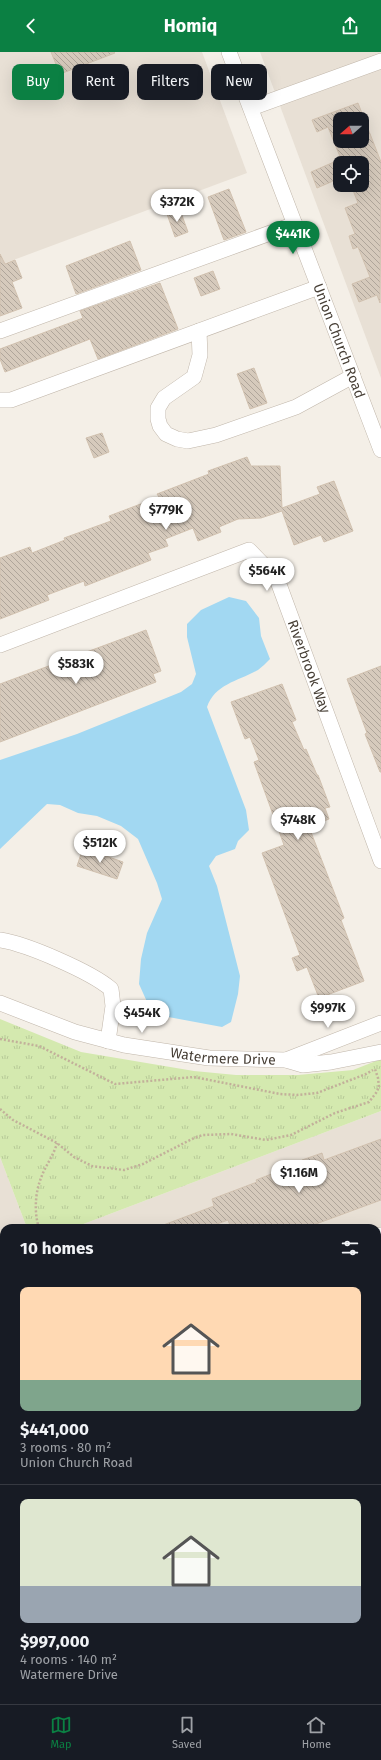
<!DOCTYPE html>
<html lang="en">
<head>
<meta charset="utf-8">
<style>
	body { margin:0; font-family:"Fira Sans",sans-serif; background:#242831; color:#f1f3f6; height:100vh; display:flex; flex-direction:column; font-size:15px; white-space:nowrap }
	* { box-sizing:border-box; margin:0 }
	p { font-size:13px; color:#9ea1a6 }
	.icon { flex:none; width:22px; height:22px; fill:none; stroke:currentColor; stroke-width:2; stroke-linecap:round; stroke-linejoin:round }
	.map { position:relative; flex:1; overflow:hidden }
	.drawer { position:absolute; left:0px; top:1172px; width:381px; height:480px; display:flex; flex-direction:column; background:#171b24; border-radius:12px 12px 0 0; box-shadow:0 4px 16px #0002 }
	.drawer>* { flex:none }
	.guide { position:absolute; left:12px; top:12px; width:357px; height:36px; display:flex; gap:8px }
	.needle { width:26px; rotate:249deg }
	.fabs { position:absolute; left:333px; top:60px; display:grid; gap:8px }
	.fabs a { display:grid; place-items:center; width:36px; height:36px; border-radius:8px; background:#171b24; box-shadow:0 4px 16px #0002; font-size:20px }
	.price { position:absolute; translate:-50% -34px; padding:0 9px; border-radius:14px; background:#fff; color:#222; font-size:13px; line-height:26px; filter:drop-shadow(0 1px 2px #0008) }
	.price::after { content:''; position:absolute; left:50%; top:24px; width:12px; height:9px; margin-left:-6px; background:inherit; clip-path:polygon(0 0,100% 0,50% 100%) }
	.price.on { background:#0b8043; color:#fff }
	ul { padding:0; list-style:none }
	li { display:grid; align-content:center; gap:8px; height:212px; padding:0 20px }
	li+li { border-top:1px solid #363941 }
	li span { display:grid; place-items:center; height:124px; border-radius:8px; color:#555 }
	li>.icon { margin-inline-start:auto }
	span .icon { width:72px; height:72px; fill:#fffc; stroke-width:1 }
	li b { font-size:17px }
	h2 { display:flex; justify-content:space-between; align-items:center; height:48px; padding:0 20px; font-size:17px }
	.tag { padding:0 14px; border-radius:8px; background:#171b24; box-shadow:0 4px 16px #0002; font-size:14px; line-height:36px }
	.tag.on { background:#0b8043; color:#fff }
	header { display:flex; justify-content:space-between; align-items:center; height:52px; padding:0 20px; background:#0b8043; color:#fff; font-size:18px; font-weight:700 }
	.menu { display:flex; justify-content:space-around; align-items:center; height:56px; border-top:1px solid #363941; background:#171b24; font-size:11px; color:#9ea1a6 }
	.menu a { display:grid; justify-items:center; gap:2px }
	.menu .on { color:#0b8043 }
	.map>svg:first-child { display:block }
</style>
</head>
<body>
<header><svg class="icon" aria-label="back" viewBox="0 0 24 24"><path d="M15 5l-7 7 7 7"/></svg>Homiq<svg class="icon" aria-label="share" viewBox="0 0 24 24"><path d="M12 15V3M7 8l5-5 5 5M5 13v7h14v-7"/></svg></header>
<div class="map">
<svg width="381" height="1652" viewBox="0 0 381 1652">
	<defs>
		<pattern id="park-tufts" width="24" height="20" patternUnits="userSpaceOnUse"><rect width="24" height="20" fill="#d4e9af"/><path d="M3 7l-1-3M5 7V3M7 7l1-3M15 17l-1-3M17 17v-4M19 17l1-3" fill="none" stroke="#b7c997"/></pattern>
		<pattern id="building-back-hatch" width="6" height="6" patternUnits="userSpaceOnUse"><rect width="6" height="6" fill="#d6cabc"/><path d="M-1 5l2 2M0 0l6 6M5-1l2 2" fill="none" stroke="#afa59a"/></pattern>
	</defs>
	<rect width="100%" height="100%" fill="#f4efe7"/>
	<g fill="#e8e0d5" fill-rule="evenodd">
		<polygon points="0,0 202,0 247,121 0,213"/>
		<path d="M260 0H381V326ZM340 67H362V89H340ZM340 111H362V133H340Z"/>
		<polygon points="381,1059 381,1652 0,1652 0,1105 27,1176 4,1176 4,1648 377,1648 377,1176 73,1176"/>
	</g>
	<polygon fill="url(#park-tufts)" points="0,967 81,1000 194,1019 236,1023 298,1023 353,1018 381,1007 381,1059 73,1176 27,1176 0,1105"/>
	<path fill="#a2d8f2" d="M229 545 246 549 259 566 261 584 270 607C266 611 262 615 258 618 239 629 215 632 207 655L246 758 249 778 238 789 235 797 216 804 209 814 217 834 240 924 238 942 231 970 222 975 163 964 148 952 139 932 141 907 147 881 162 847 157 831 138 787 121 774 97 764 78 761 60 753 47 752 0 797V708L77 682 181 640 192 632 196 622 187 585V572L201 558Z"/>
	<g fill="url(#building-back-hatch)" stroke="#d1c1af" fill-rule="evenodd">
		<polygon points="51,0 114,0 115,1 60,22"/>
		<path d="M358 51 381 110 380 251 377 243 359 250 352 232 370 225 358 195 353 197 349 184 355 182 345 156 358 151 351 133H362V111H340V126L317 136 311 120 341 107 328 75 317 80 312 68ZM340 67H362V89H340Z"/>
		<polygon points="229,137 246,180 224,188 208,145"/>
		<polygon points="180,158 188,180 175,185 167,162"/>
		<polygon points="130,189 141,218 76,242 66,214"/>
		<polygon points="0,202 5,212 15,208 22,226 12,230 22,256 0,264"/>
		<polygon points="213,219 220,237 201,244 194,226"/>
		<polygon points="160,231 178,277 98,307 90,287 5,320 0,307 0,297 83,266 80,259"/>
		<polygon points="254,316 267,351 250,357 237,322"/>
		<polygon points="102,381 109,400 94,406 86,386"/>
		<polygon points="247,405 251,414 280,414 282,456 320,442 317,435 334,429 353,479 324,490 321,483 294,493 282,459 261,466 238,467 219,475 221,480 198,489 193,476 165,487 168,494 148,501 151,508 85,534 84,529 47,543 49,548 0,567 0,506 30,495 32,501 65,488 64,486 111,469 109,464 159,445 157,442 209,422 208,419"/>
		<polygon points="146,578 161,619 153,622 156,630 0,690 0,632"/>
		<polygon points="381,614 381,720 380,720 365,682 367,681 347,627"/>
		<polygon points="282,632 296,668 292,670 304,698 306,697 317,723 318,723 330,755 325,756 329,767 309,775 344,866 341,868 364,929 319,946 307,915 297,919 292,906 300,903 262,801 284,793 254,710 259,708 250,685 245,687 231,650"/>
		<polygon points="83,796 123,810 117,827 77,814"/>
		<polygon points="381,1087 381,1148 305,1176 231,1176 228,1168 206,1176 159,1176 158,1175 214,1154 212,1147 257,1130 256,1128 274,1121 277,1127 305,1117 302,1108 322,1101 324,1108"/>
	</g>
	<g fill="none" stroke-linecap="round" stroke-linejoin="round">
		<g stroke="#c0b6aa" stroke-width="16">
			<g id="minor">
				<path id="s1" d="M229 0 381 398"/>
				<polyline points="251,56 381,9"/>
				<polyline points="0,279 295,172"/>
				<polyline points="199,279 200,303 194,325 164,346 158,356 158,367 160,374 166,382 177,387 188,389 216,383 296,355 353,324"/>
				<polyline points="0,348 11,348 319,235"/>
				<path id="s2" d="M0 593 249 498 277 527 381 809"/>
				<path d="M0 888C27 892 91 920 111 937L113 954 108 989"/>
				<path id="s3" d="M0 951 75 980 124 993 209 1006 286 1008 303 1013 331 1010 381 1000"/>
				<polyline points="286,1008 381,971"/>
				<polyline points="377,1185 381,1183"/>
				<polyline points="0,1334 4,1333"/>
				<polyline points="377,1451 381,1449"/>
				<polyline points="0,1627 4,1638"/>
				<polyline points="8,1648 9,1652"/>
				<polyline points="281,1648 283,1652"/>
			</g>
		</g>
		<g stroke="#c2b09a" stroke-width="2.5" stroke-dasharray="2 2" stroke-linecap="butt">
			<polyline points="0,987 39,994 115,1032 194,1025 280,1042 297,1043 317,1041 366,1022 373,1018"/>
			<polyline points="0,1057 13,1068 57,1091 74,1105 92,1114 124,1118 143,1112 194,1086 203,1083 231,1082 266,1088 291,1083 335,1061 369,1050 376,1041 379,1035 378,1026 375,1017"/>
			<path d="M39 1176C34 1161 35 1141 41 1126 45 1114 54 1103 57 1091"/>
		</g>
		<use href="#minor" stroke="#fff" stroke-width="15"/>
	</g>
	<g text-anchor="middle" dominant-baseline="central" stroke-width="3" stroke-linejoin="round" paint-order="stroke">
		<g font-size="14" fill="#473f36" stroke="#fff">
			<text stroke="none"><textPath href="#s1" startOffset="309">Union Church Road</textPath></text>
			<text stroke="none"><textPath href="#s2" startOffset="400">Riverbrook Way</textPath></text>
			<text stroke="none"><textPath href="#s3" startOffset="231">Watermere Drive</textPath></text>
		</g>
	</g>
</svg>
<div class="fabs">
<a><svg class="needle" viewBox="-14 -14 28 28"><path d="M0-13l5 13h-10z" fill="#e53935"/><path d="M0 13l5-13h-10z" fill="#9ea1a6"/></svg></a>
<a><svg class="icon" aria-label="locate" viewBox="0 0 24 24"><circle cx="12" cy="12" r="6"/><path d="M12 2v4M12 18v4M2 12h4M18 12h4"/></svg></a>
</div>
<b class="price" style="left:177px;top:171px">$372K</b>
<b class="price on" style="left:293px;top:203px">$441K</b>
<b class="price" style="left:166px;top:479px">$779K</b>
<b class="price" style="left:267px;top:540px">$564K</b>
<b class="price" style="left:76px;top:633px">$583K</b>
<b class="price" style="left:298px;top:789px">$748K</b>
<b class="price" style="left:100px;top:812px">$512K</b>
<b class="price" style="left:328px;top:977px">$997K</b>
<b class="price" style="left:142px;top:982px">$454K</b>
<b class="price" style="left:299px;top:1142px">$1.16M</b>
<div class="guide">
<a class="tag on">Buy</a>
<a class="tag">Rent</a>
<a class="tag">Filters</a>
<a class="tag">New</a>
</div>
<section class="drawer">
<h2>10 homes<svg class="icon" aria-label="filters" viewBox="0 0 24 24"><path d="M4 7h16M4 17h16"/><circle cx="9" cy="7" r="2"/><circle cx="15" cy="17" r="2"/></svg></h2>
<ul>
<li><span style="background:linear-gradient(#ffd9b3 75%,#7fa58c 0)"><svg class="icon" aria-label="home" viewBox="0 0 24 24"><path d="M3 11l9-7 9 7M6 9v11h12V9"/></svg></span><div><b>$441,000</b><p>3 rooms · 80 m²</p><p>Union Church Road</p></div></li>
<li><span style="background:linear-gradient(#dfe7d0 70%,#9aa5b1 0)"><svg class="icon" aria-label="home" viewBox="0 0 24 24"><path d="M3 11l9-7 9 7M6 9v11h12V9"/></svg></span><div><b>$997,000</b><p>4 rooms · 140 m²</p><p>Watermere Drive</p></div></li>
</ul>
</section>
</div>
<nav class="menu">
<a class="on"><svg class="icon" aria-label="map" viewBox="0 0 24 24"><path d="M3 6l6-2 6 2 6-2v14l-6 2-6-2-6 2zM9 4v14M15 6v14"/></svg>Map</a>
<a><svg class="icon" aria-label="saved" viewBox="0 0 24 24"><path d="M7 4h10v16l-5-4-5 4z"/></svg>Saved</a>
<a><svg class="icon" aria-label="home" viewBox="0 0 24 24"><path d="M3 11l9-7 9 7M6 9v11h12V9"/></svg>Home</a>
</nav>
</body>
</html>
